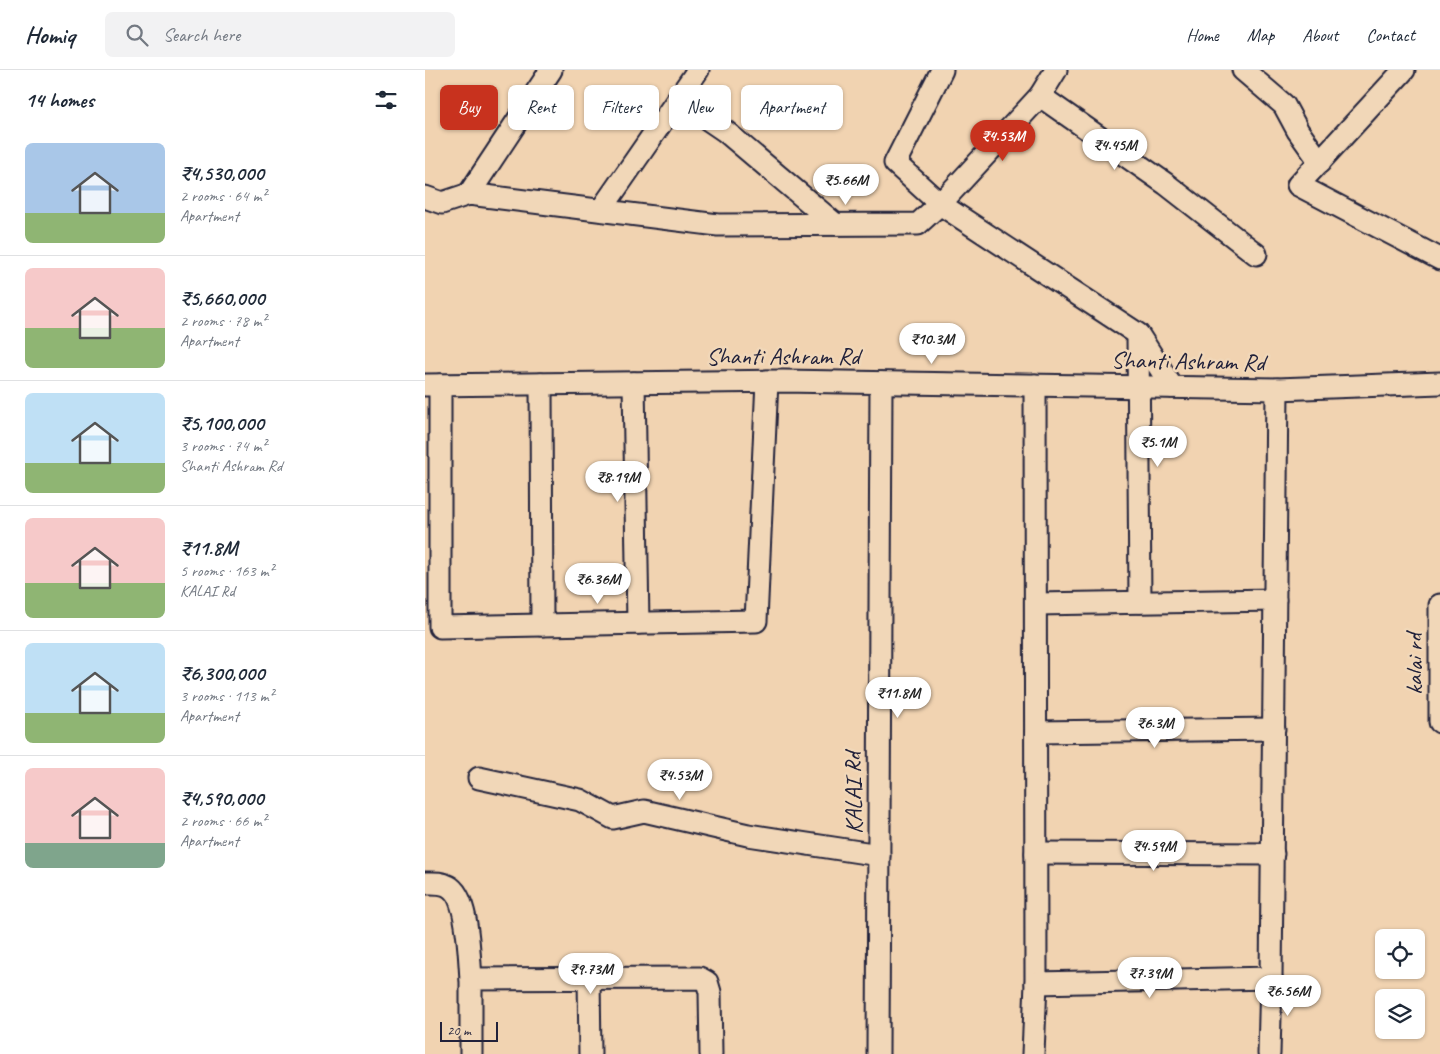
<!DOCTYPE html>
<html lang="en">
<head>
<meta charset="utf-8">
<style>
	body { margin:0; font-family:Caveat,sans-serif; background:#f2f2f3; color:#1f2937; height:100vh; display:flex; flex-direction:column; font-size:19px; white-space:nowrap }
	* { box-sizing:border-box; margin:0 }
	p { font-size:16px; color:#747a83 }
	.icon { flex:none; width:28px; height:28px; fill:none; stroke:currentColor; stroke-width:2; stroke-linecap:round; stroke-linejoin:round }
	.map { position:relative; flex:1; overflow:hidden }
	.details { display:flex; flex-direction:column; background:#fff; width:425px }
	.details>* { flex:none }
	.top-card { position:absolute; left:15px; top:15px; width:475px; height:45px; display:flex; gap:10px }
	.buttons { position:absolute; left:950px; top:859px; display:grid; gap:10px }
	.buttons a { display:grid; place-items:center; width:50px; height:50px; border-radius:8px; background:#fff; box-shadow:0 1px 4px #0004; font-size:25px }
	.scale { position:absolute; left:15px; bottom:12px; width:58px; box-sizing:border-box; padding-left:5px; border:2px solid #22223b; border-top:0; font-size:14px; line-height:18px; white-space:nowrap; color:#22223b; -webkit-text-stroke:4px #f1d7b8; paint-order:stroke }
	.price { position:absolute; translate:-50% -42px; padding:0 11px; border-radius:18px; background:#fff; color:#222; font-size:16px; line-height:32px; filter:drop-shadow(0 1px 2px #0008) }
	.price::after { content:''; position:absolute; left:50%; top:30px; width:15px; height:11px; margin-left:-8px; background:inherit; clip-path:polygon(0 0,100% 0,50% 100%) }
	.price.active { background:#c8321e; color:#fff }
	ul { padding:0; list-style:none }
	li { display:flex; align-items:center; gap:15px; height:125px; padding:0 25px }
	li+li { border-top:1px solid #e0e1e3 }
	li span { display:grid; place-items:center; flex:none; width:140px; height:100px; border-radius:8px; color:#555 }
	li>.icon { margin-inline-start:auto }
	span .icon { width:60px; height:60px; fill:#fffc; stroke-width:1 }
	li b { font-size:21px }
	h2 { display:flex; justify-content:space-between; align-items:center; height:60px; padding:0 25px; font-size:21px }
	.pill { padding:0 18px; border-radius:8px; background:#fff; box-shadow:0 1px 4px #0004; font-size:18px; line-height:45px }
	.pill.active { background:#c8321e; color:#fff }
	header { display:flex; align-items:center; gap:30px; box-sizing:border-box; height:70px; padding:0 25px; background:#fff; border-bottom:1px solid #e0e1e3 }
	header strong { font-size:24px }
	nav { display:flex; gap:28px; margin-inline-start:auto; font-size:18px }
	.search { width:350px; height:45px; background:#f2f2f3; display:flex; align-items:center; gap:12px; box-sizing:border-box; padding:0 18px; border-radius:8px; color:#747a83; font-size:19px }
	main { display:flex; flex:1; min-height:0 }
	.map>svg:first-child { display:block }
</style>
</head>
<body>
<header>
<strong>Homiq</strong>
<div class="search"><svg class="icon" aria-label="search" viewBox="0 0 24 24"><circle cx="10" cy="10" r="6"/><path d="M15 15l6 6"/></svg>Search here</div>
<nav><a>Home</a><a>Map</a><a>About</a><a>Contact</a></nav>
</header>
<main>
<section class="details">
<h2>14 homes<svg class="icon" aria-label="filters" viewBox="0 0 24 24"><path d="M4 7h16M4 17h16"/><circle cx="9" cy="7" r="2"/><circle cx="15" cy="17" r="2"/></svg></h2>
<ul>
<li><span style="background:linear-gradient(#a9c7e8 70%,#8fb573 0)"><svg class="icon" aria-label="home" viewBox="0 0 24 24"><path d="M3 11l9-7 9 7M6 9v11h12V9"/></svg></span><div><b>₹4,530,000</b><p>2 rooms · 64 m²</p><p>Apartment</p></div></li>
<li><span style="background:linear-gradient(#f6c9c9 60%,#8fb573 0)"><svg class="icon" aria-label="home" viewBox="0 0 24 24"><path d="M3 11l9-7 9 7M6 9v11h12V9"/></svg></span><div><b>₹5,660,000</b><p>2 rooms · 78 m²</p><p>Apartment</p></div></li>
<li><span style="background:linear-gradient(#bfe0f5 70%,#8fb573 0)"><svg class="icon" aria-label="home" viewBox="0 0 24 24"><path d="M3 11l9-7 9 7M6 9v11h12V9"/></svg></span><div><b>₹5,100,000</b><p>3 rooms · 74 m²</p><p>Shanti Ashram Rd</p></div></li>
<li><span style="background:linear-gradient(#f6c9c9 65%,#8fb573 0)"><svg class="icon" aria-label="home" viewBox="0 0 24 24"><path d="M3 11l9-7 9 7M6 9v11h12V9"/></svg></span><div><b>₹11.8M</b><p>5 rooms · 163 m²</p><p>KALAI Rd</p></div></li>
<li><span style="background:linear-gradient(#bfe0f5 70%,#8fb573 0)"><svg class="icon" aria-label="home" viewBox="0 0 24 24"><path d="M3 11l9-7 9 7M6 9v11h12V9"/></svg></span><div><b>₹6,300,000</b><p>3 rooms · 113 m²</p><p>Apartment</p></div></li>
<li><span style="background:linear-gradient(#f6c9c9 75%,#7fa58c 0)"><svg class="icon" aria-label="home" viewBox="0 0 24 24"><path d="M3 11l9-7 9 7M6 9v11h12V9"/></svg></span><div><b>₹4,590,000</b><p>2 rooms · 66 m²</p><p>Apartment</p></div></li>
</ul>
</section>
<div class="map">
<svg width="1015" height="984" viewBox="0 0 1015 984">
	<rect width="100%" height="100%" fill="#f1d3b1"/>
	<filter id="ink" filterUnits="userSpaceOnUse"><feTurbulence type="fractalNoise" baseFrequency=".02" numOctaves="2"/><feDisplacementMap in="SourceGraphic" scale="10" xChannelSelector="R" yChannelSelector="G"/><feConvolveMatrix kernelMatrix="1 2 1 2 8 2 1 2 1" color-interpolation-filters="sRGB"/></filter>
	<g filter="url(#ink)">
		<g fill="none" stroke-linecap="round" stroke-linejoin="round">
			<g stroke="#22223b" stroke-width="25">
				<g id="street">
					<polyline points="517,0 470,93 515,134 615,26"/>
					<polyline points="631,0 615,26 741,114 831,184"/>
					<polyline points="818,0 859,35 873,61 895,92"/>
					<polyline points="979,0 873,115 1015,189"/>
					<polyline points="253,29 300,61 410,154"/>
					<polyline points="44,124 126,0"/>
					<polyline points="0,127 17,133 44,124 293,155 493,154 515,134 713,264 747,317"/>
					<polyline points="176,140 273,0"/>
					<polyline points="713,265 715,532"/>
					<polyline points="209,313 213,553"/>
					<polyline points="116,314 117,555"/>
					<polyline points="0,315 358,311 852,319 1015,313"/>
					<polyline points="15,315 15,557 331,551 342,311"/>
					<polyline points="610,315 611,913 846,908 852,319"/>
					<polyline points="611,534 850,530"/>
					<polyline points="1015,535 1015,652"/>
					<polyline points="611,662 849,659"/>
					<polyline points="54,708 155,730 188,748 219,741 323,765 454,785"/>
					<polyline points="611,783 848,784"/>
					<path d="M0 813C8 813 16 812 23 816 44 826 44 887 46 909"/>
					<polyline points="164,907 165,984"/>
					<polyline points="46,984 46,909 275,908 282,912 285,922 286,984"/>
					<polyline points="453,984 456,313"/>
					<polyline points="608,984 611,913"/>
					<polyline points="844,984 846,908"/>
				</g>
			</g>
			<use href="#street" stroke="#f1d7b8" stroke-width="21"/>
		</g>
	</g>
	<g text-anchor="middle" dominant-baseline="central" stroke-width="5" stroke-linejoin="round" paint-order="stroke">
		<g font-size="24" fill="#22223b" stroke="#f1d7b8">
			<text x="358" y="286">Shanti Ashram Rd</text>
			<text transform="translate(763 291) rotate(1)">Shanti Ashram Rd</text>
			<text transform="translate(989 594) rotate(-90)">kalai rd</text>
			<text transform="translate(428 723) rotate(-90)">KALAI Rd</text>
		</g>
	</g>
</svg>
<div class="buttons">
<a><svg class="icon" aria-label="locate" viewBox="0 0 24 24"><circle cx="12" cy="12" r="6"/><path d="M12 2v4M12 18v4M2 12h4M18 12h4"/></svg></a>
<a><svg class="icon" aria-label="layers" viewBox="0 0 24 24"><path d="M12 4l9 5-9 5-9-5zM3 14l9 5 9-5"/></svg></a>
</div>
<div class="scale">20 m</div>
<b class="price active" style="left:578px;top:92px">₹4.53M</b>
<b class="price" style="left:690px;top:101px">₹4.45M</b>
<b class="price" style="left:421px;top:136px">₹5.66M</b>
<b class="price" style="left:507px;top:295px">₹10.3M</b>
<b class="price" style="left:733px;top:398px">₹5.1M</b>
<b class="price" style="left:193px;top:433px">₹8.19M</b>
<b class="price" style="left:173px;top:535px">₹6.36M</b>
<b class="price" style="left:473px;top:649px">₹11.8M</b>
<b class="price" style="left:730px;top:679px">₹6.3M</b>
<b class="price" style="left:255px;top:731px">₹4.53M</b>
<b class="price" style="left:729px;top:802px">₹4.59M</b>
<b class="price" style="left:166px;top:925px">₹9.73M</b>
<b class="price" style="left:725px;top:929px">₹7.39M</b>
<b class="price" style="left:863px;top:947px">₹6.56M</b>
<div class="top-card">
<a class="pill active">Buy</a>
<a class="pill">Rent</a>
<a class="pill">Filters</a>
<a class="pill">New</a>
<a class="pill">Apartment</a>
</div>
</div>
</main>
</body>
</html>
